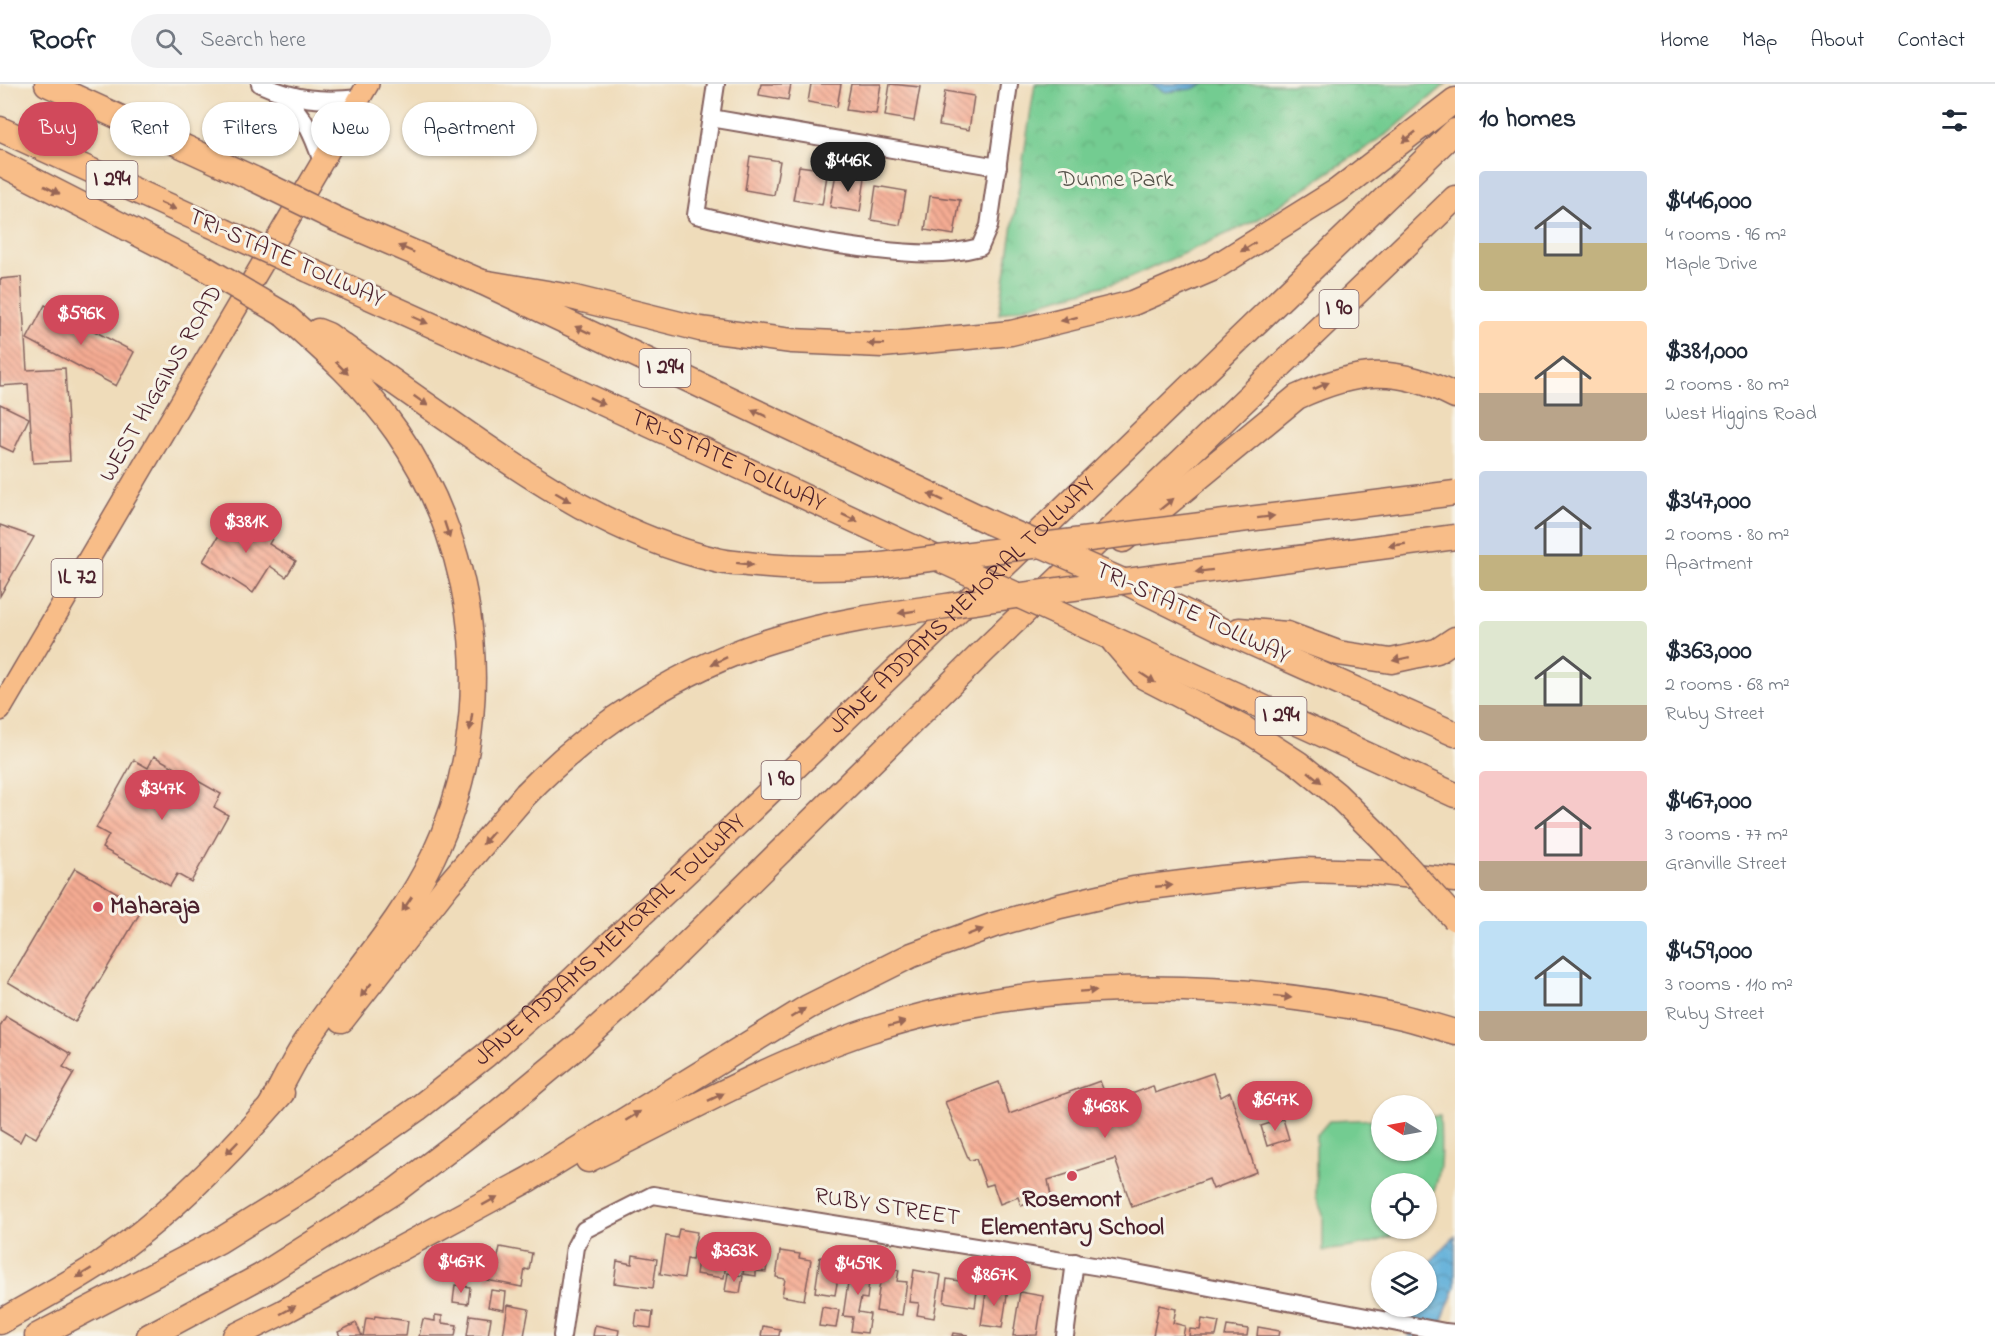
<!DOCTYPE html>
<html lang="en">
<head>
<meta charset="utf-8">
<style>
	body { margin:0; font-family:"Indie Flower",sans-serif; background:#f2f2f3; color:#1f2937; height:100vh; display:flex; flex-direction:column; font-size:22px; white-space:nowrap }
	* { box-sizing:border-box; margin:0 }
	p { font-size:20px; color:#747a83 }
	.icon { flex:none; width:33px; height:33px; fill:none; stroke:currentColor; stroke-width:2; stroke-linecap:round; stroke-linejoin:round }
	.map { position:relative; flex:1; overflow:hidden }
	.panel { display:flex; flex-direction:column; background:#fff; width:540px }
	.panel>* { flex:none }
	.banner { position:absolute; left:18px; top:18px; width:570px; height:54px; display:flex; gap:12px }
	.needle { width:39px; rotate:280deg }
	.controls { position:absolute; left:1371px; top:1011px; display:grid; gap:12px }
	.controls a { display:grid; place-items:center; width:66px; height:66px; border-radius:50%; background:#fff; box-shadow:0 2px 4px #0004; font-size:30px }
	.price { position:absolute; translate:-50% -51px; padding:0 14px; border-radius:21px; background:#d1495b; color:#fff; font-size:20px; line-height:39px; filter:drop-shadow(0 2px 3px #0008) }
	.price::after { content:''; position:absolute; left:50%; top:36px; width:18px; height:14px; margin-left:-9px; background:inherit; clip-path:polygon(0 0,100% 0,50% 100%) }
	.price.on { background:#222; color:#fff }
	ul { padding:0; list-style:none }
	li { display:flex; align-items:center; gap:18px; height:150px; padding:0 24px }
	li span { display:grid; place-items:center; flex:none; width:168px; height:120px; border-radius:6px; color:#555 }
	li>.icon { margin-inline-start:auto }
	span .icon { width:72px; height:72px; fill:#fffc; stroke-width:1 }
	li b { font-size:26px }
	h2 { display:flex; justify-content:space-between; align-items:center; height:72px; padding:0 24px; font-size:26px }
	.chip { padding:0 21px; border-radius:27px; background:#fff; box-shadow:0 2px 4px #0004; font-size:21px; line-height:54px }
	.chip.on { background:#d1495b; color:#fff }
	header { display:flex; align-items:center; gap:36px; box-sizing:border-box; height:84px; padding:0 30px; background:#fff; border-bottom:2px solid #e0e1e3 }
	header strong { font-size:28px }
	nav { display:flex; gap:33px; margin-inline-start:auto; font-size:21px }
	.search { width:420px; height:54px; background:#f2f2f3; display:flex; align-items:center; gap:15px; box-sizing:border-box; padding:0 21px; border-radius:33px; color:#747a83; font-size:22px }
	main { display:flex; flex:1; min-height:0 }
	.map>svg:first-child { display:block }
</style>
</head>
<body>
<header>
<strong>Roofr</strong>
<div class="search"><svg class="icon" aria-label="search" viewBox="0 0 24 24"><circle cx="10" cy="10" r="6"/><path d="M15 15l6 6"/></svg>Search here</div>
<nav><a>Home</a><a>Map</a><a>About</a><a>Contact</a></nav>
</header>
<main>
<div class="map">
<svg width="1455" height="1252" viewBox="0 0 1455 1252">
	<defs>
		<pattern id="park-crowns" width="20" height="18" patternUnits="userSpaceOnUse" patternTransform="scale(1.5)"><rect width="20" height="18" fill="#73cc91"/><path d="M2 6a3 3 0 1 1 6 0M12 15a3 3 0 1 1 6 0" fill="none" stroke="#65af7d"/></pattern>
		<pattern id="water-waves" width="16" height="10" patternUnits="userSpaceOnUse" patternTransform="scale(1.5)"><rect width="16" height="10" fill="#5fafd9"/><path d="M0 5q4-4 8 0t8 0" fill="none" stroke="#508eb0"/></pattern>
		<pattern id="building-back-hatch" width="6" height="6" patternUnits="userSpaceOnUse" patternTransform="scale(1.5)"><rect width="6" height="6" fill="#f5ac93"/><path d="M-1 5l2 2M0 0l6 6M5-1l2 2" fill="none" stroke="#c88b78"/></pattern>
	</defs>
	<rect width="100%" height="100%" fill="#f7f3e8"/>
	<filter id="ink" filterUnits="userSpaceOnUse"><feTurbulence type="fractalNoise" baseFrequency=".0167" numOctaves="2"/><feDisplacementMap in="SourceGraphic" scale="12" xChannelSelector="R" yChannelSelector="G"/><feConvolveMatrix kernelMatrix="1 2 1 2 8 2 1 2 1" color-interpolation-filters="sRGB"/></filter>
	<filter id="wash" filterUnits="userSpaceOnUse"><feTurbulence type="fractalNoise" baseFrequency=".008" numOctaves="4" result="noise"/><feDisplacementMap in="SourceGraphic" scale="24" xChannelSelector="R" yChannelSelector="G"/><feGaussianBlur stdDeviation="1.35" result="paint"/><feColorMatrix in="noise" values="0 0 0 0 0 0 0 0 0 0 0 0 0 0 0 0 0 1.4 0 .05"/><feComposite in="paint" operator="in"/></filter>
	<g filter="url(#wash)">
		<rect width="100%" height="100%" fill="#efdcba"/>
		<polygon fill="url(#park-crowns)" stroke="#5e765e" stroke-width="1.5" points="1035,0 1446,0 1390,48 1257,136 1125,196 999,230"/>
		<path fill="#73cc91" stroke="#5e765e" stroke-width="1.5" d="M1440 1032C1441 1065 1444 1093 1427 1122L1426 1100H1382V1144L1406 1145C1382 1160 1351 1163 1323 1167V1131L1316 1113V1052L1329 1037 1381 1035 1382 1066H1426L1427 1033Z"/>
		<g fill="url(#water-waves)" stroke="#546782" stroke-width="1.5">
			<polygon points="1150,0 1205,0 1192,5 1165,8"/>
			<polygon points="1455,1152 1455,1204 1442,1236 1439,1252 1409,1252 1411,1223 1426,1222 1428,1180"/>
		</g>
		<g id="blocks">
			<g fill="url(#building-back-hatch)">
				<polygon points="761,0 791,0 788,16 759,11"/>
				<polygon points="811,0 841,0 837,23 808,18"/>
				<polygon points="851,0 881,0 876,30 846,26"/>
				<polygon points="890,0 920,3 914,37 885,32"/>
				<polygon points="945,7 974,12 969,46 939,41"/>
				<polygon points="750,72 780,77 774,111 745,106"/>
				<polygon points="799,82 828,86 822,121 793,116"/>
				<polygon points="836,89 865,94 860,128 830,123"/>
				<polygon points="876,102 906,107 900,141 871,136"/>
				<polygon points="930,112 960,116 954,151 925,146"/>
				<polygon points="21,193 27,286 65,284 70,377 33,379 28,300 0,302 0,195"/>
				<polygon points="45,221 134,268 116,302 27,255"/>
				<polygon points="0,320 29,334 13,368 0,362"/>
				<polygon points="241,433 273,453 269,460 296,477 286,493 270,482 253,509 203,477 221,448 218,446 226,434 236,440"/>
				<polygon points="0,441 34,453 0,512"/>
				<polygon points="154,672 221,710 214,723 228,731 191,798 177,790 170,802 102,764 109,751 96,744 134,676 148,684"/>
				<polygon points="75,784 143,824 75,938 8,898"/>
				<polygon points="6,932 71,970 63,983 74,989 36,1054 25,1048 20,1058 0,1046 0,942"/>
				<polygon points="1213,989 1221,1013 1230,1008 1256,1088 1213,1105 1209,1095 1132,1123 1115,1075 1048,1096 1051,1112 1021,1122 1018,1113 1000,1120 993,1100 986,1102 976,1075 969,1076 945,1018 999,998 1009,1030 1100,997 1105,1010 1084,1018 1086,1027 1153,1002 1155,1009"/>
				<polygon points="1283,1035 1289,1055 1267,1062 1261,1042"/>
				<polygon points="679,1145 697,1148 692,1176 687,1175 684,1194 660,1190 666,1152 677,1154"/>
				<polygon points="701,1154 718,1156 715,1169 727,1171 724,1194 696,1190"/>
				<polygon points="500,1163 532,1169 529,1186 525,1185 522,1203 486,1196 490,1176 497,1177"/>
				<polygon points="747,1163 769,1166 766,1188 756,1187 756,1192 743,1190"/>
				<polygon points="780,1167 800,1170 799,1174 811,1176 804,1216 782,1212 785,1195 776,1193"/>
				<polygon points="633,1171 657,1175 653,1204 614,1199 617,1177 632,1180"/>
				<polygon points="820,1173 841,1176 835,1211 815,1208"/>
				<polygon points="851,1178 871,1181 867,1215 861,1214 858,1228 870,1230 867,1249 851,1247 853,1233 843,1232"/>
				<polygon points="882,1183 899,1186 897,1197 907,1198 902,1231 876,1227"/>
				<polygon points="914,1186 941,1191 934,1234 917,1231 919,1219 909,1218"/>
				<polygon points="728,1189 743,1192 740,1209 725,1207"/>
				<polygon points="947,1195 978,1200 975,1223 944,1218"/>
				<polygon points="455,1201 470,1203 468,1220 453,1218"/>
				<polygon points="987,1202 1008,1205 1002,1244 981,1241"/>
				<polygon points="491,1206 506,1208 504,1226 488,1223"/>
				<polygon points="1020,1208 1043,1212 1037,1251 1013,1252"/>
				<polygon points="508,1221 529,1225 524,1252 503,1252"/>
				<polygon points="1159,1221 1176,1225 1173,1239 1185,1242 1183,1252 1153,1252"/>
				<polygon points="822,1223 839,1226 836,1244 819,1242"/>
				<polygon points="637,1226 653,1228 651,1244 635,1242"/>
				<polygon points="435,1231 442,1232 442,1239 457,1241 455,1252 419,1252 423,1235 435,1237"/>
				<polygon points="470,1231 491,1234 488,1252 467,1252"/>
				<polygon points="375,1232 408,1237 406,1252 363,1252 366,1234 374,1235"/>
				<polygon points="1202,1235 1219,1238 1216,1252 1189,1252 1190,1245 1200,1246"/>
				<polygon points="356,1239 362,1252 340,1252 338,1248"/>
				<polygon points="595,1241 619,1246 618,1252 593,1252"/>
				<polygon points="763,1242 780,1245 779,1252 761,1252"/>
				<polygon points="1227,1242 1248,1245 1247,1252 1225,1252"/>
				<polygon points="1258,1243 1280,1247 1279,1252 1257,1252"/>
				<polygon points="953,1249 968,1251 968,1252 952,1252"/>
			</g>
		</g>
	</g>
	<g filter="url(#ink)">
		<use href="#blocks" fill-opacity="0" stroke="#84615d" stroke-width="1.5"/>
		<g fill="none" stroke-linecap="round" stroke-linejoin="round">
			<g stroke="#84615d" stroke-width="20">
				<g id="minor">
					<path d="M260 0C295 16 322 18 360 14"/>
					<path d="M716 0 696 131C757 145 817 160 878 166 913 170 945 172 980 163L989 142 1009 0"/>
					<path d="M283 11C305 34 312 48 322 78"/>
					<polyline points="711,34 998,83"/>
					<polyline points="562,1252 575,1163 584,1146 653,1111 1131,1188 1445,1248 1455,1249"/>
					<polyline points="1065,1252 1075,1178"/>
				</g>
			</g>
			<g stroke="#84615d" stroke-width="24">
				<polyline id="major" points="0,626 368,0"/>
			</g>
			<g stroke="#84615d" stroke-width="27">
				<g id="highway">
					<polyline points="47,0 254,95"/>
					<polyline points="0,45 224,147"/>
					<polyline points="0,79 203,183"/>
					<polyline points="338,136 482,198 989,438"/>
					<path id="s1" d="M309 186 525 283 945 478"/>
					<polyline points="482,198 571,213 700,245 792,257 882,261 1011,249 1133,219 1212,185 1337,107 1455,16"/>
					<path d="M318 247 328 251C371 282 415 313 458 343 538 399 619 453 716 476 726 479 737 479 747 480 790 485 831 485 874 482"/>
					<path d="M1123 456 1297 313C1356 286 1396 281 1455 312"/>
					<polyline points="1123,497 1218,544 1455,650"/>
					<polyline points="1081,540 1455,711"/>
					<polyline points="1239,546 1287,550 1338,569 1391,577 1437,567 1455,555"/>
					<polyline points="1114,558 1144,593 1245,645 1298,679 1336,710 1380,753"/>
					<polyline points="342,936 447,802 526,710"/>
					<path d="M271 1021C282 1001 292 980 304 961 346 897 400 842 433 773 498 637 482 471 397 348 366 303 324 266 283 230"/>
					<path d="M588 1076C680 1031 771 979 868 947 1035 893 1219 894 1389 930 1411 934 1433 942 1455 948"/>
					<path d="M0 1238C33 1219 67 1201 99 1180 168 1133 228 1072 282 1009"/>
					<path id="s2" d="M37 1252 219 1157 306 1103 417 1025 486 971 569 899 701 774 1455 47"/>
					<polyline points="149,1252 261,1192 395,1107 496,1030 579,961 650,896 986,565 1455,114"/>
					<polyline points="235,1252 283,1228 529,1095 808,923 912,871 950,857 994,841 1060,822 1134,805 1222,794 1304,786 1372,788 1455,796"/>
				</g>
			</g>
			<use href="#minor" stroke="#fff" stroke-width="16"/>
			<use href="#major" stroke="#f8bd88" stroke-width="21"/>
			<use href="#highway" stroke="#f8bd88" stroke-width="24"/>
			<g stroke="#84615d" stroke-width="27" stroke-linecap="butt">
				<g id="highway-bridge">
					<polyline points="254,95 338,136"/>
					<polyline points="224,147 309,186"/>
					<polyline points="203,183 283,230"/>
					<polyline points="989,438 1123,497"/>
					<polyline points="947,479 1081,540"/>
					<polyline points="874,482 1455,409"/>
					<path d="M526 710C594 640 683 583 776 555 831 538 888 530 946 522 996 515 1047 507 1097 501 1217 485 1336 469 1455 453"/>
					<polyline points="1380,753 1455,835"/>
				</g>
			</g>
			<use href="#highway-bridge" stroke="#f8bd88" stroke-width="24"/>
		</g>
		<defs><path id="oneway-solid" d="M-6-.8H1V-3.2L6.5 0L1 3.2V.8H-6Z" transform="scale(1.5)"/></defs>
		<g fill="#986655">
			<use href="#oneway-solid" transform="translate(1409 53) rotate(142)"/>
			<use href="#oneway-solid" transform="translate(52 106) rotate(27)"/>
			<use href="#oneway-solid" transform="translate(168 122) rotate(24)"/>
			<use href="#oneway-solid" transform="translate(1248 163) rotate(148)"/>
			<use href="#oneway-solid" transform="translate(406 165) rotate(-157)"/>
			<use href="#oneway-solid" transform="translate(1069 235) rotate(166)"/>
			<use href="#oneway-solid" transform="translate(420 236) rotate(24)"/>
			<use href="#oneway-solid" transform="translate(583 246) rotate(-155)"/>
			<use href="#oneway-solid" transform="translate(876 260) rotate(-179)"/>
			<use href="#oneway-solid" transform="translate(342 284) rotate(45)"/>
			<use href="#oneway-solid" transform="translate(1321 302) rotate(-24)"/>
			<use href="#oneway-solid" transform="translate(421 317) rotate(35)"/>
			<use href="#oneway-solid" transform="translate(597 317) rotate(25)"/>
			<use href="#oneway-solid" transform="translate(759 329) rotate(-155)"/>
			<use href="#oneway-solid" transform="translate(563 413) rotate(30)"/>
			<use href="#oneway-solid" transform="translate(936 413) rotate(-155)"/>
			<use href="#oneway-solid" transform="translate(1167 420) rotate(-39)"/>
			<use href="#oneway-solid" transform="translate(1266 433) rotate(-7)"/>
			<use href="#oneway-solid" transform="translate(850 434) rotate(25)"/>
			<use href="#oneway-solid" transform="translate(447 446) rotate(72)"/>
			<use href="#oneway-solid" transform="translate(1397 461) rotate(172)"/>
			<use href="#oneway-solid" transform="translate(745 480) rotate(7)"/>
			<use href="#oneway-solid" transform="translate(1204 487) rotate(173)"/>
			<use href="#oneway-solid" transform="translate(907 528) rotate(171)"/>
			<use href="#oneway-solid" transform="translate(1401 575) rotate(168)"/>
			<use href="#oneway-solid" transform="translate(719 577) rotate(155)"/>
			<use href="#oneway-solid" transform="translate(1148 594) rotate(33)"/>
			<use href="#oneway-solid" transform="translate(471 638) rotate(98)"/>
			<use href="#oneway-solid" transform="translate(1315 693) rotate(39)"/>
			<use href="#oneway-solid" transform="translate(488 754) rotate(131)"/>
			<use href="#oneway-solid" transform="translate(1164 802) rotate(-5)"/>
			<use href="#oneway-solid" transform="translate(407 820) rotate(124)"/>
			<use href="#oneway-solid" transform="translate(975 848) rotate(-20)"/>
			<use href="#oneway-solid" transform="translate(366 906) rotate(128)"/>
			<use href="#oneway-solid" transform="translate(1088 907) rotate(-4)"/>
			<use href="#oneway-solid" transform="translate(1283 913) rotate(6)"/>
			<use href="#oneway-solid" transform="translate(798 929) rotate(-32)"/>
			<use href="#oneway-solid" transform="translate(897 940) rotate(-15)"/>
			<use href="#oneway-solid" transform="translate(716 1013) rotate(-26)"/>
			<use href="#oneway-solid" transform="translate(633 1032) rotate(-32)"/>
			<use href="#oneway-solid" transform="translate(232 1064) rotate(134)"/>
			<use href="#oneway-solid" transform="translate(490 1117) rotate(-29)"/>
			<use href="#oneway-solid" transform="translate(84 1189) rotate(148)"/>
			<use href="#oneway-solid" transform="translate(288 1226) rotate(-28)"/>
		</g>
	</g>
	<g fill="#d1495b" stroke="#f7f3e8" stroke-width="2">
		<circle cx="98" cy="823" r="6"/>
		<circle cx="1072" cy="1092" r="6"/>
	</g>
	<g text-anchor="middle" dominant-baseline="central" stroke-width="6" stroke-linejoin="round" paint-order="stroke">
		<g fill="#f7f3e8" stroke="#7e5f64" stroke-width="1.5">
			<rect x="86.5" y="77" width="51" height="38" rx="4.5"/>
			<rect x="1319.5" y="206" width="39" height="38" rx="4.5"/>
			<rect x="639.5" y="265" width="51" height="38" rx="4.5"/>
			<rect x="51.5" y="475" width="51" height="38" rx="4.5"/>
			<rect x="1255.5" y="613" width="51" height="38" rx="4.5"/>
			<rect x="761.5" y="677" width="39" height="38" rx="4.5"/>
		</g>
		<g font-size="22" font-weight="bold" fill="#4a1f2b">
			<text x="112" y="96">I 294</text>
			<text x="1339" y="225">I 90</text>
			<text x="665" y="284">I 294</text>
			<text x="77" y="494">IL 72</text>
			<text x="1281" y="632">I 294</text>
			<text x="781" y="696">I 90</text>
		</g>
		<g font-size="24" fill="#56534a" stroke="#f7f3e8">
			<text x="1116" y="96">Dunne Park</text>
		</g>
		<g font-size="24" fill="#4a1f2b" stroke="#f7f3e8">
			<text transform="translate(286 175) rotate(24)">TRI-STATE TOLLWAY</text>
			<text transform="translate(162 300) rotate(-60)">WEST HIGGINS ROAD</text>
			<text stroke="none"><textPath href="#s1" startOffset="460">TRI-STATE TOLLWAY</textPath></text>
			<text stroke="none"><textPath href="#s2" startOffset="1186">JANE ADDAMS MEMORIAL TOLLWAY</textPath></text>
			<text transform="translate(1192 530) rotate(25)">TRI-STATE TOLLWAY</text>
			<text stroke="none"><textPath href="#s2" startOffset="700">JANE ADDAMS MEMORIAL TOLLWAY</textPath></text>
			<text transform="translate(887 1124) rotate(9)">RUBY STREET</text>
		</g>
		<g font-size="24" font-weight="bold" fill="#4a1f2b" stroke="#f7f3e8" text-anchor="start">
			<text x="110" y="823">Maharaja</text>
			<text x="1072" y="1116" text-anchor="middle">Rosemont<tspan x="1072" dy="28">Elementary School</tspan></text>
		</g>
	</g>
</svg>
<div class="controls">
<a><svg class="needle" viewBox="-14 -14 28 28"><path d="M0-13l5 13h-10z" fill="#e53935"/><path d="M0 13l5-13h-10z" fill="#747a83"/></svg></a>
<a><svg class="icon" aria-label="locate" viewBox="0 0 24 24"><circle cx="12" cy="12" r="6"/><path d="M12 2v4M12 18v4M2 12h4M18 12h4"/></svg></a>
<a><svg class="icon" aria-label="layers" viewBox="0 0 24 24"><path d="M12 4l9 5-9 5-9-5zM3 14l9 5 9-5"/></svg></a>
</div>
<b class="price on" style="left:848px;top:109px">$446K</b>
<b class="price" style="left:81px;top:262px">$596K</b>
<b class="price" style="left:246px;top:470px">$381K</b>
<b class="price" style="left:162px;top:737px">$347K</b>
<b class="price" style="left:1275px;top:1048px">$647K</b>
<b class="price" style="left:1105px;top:1055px">$468K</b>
<b class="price" style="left:734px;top:1199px">$363K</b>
<b class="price" style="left:461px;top:1210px">$467K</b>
<b class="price" style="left:858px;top:1212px">$459K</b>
<b class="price" style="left:994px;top:1223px">$867K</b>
<div class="banner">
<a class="chip on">Buy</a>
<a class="chip">Rent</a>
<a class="chip">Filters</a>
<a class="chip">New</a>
<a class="chip">Apartment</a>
</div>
</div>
<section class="panel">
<h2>10 homes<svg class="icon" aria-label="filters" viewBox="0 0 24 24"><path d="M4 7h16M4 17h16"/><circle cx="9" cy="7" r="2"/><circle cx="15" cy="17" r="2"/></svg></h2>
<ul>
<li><span style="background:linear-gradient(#c9d6e8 60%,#c2b280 0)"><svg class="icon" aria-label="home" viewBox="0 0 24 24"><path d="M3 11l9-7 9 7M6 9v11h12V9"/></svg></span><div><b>$446,000</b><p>4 rooms · 96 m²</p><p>Maple Drive</p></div></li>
<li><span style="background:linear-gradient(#ffd9b3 60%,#b9a48a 0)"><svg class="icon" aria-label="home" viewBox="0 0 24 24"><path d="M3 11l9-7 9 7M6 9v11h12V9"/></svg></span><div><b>$381,000</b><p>2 rooms · 80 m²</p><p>West Higgins Road</p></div></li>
<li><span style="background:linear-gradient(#c9d6e8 70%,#c2b280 0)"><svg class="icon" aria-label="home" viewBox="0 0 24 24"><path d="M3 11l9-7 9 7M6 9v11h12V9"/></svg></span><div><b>$347,000</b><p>2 rooms · 80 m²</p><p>Apartment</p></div></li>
<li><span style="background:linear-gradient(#dfe7d0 70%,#b9a48a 0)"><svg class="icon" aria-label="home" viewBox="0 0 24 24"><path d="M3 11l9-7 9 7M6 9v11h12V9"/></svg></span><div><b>$363,000</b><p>2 rooms · 68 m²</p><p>Ruby Street</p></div></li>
<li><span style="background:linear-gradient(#f6c9c9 75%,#b9a48a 0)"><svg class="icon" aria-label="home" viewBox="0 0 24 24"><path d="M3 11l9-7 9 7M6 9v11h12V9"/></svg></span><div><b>$467,000</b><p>3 rooms · 77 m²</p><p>Granville Street</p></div></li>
<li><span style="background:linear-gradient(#bfe0f5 75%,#b9a48a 0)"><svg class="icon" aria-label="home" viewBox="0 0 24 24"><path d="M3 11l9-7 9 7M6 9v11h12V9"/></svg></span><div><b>$459,000</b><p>3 rooms · 110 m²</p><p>Ruby Street</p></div></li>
</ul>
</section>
</main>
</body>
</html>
